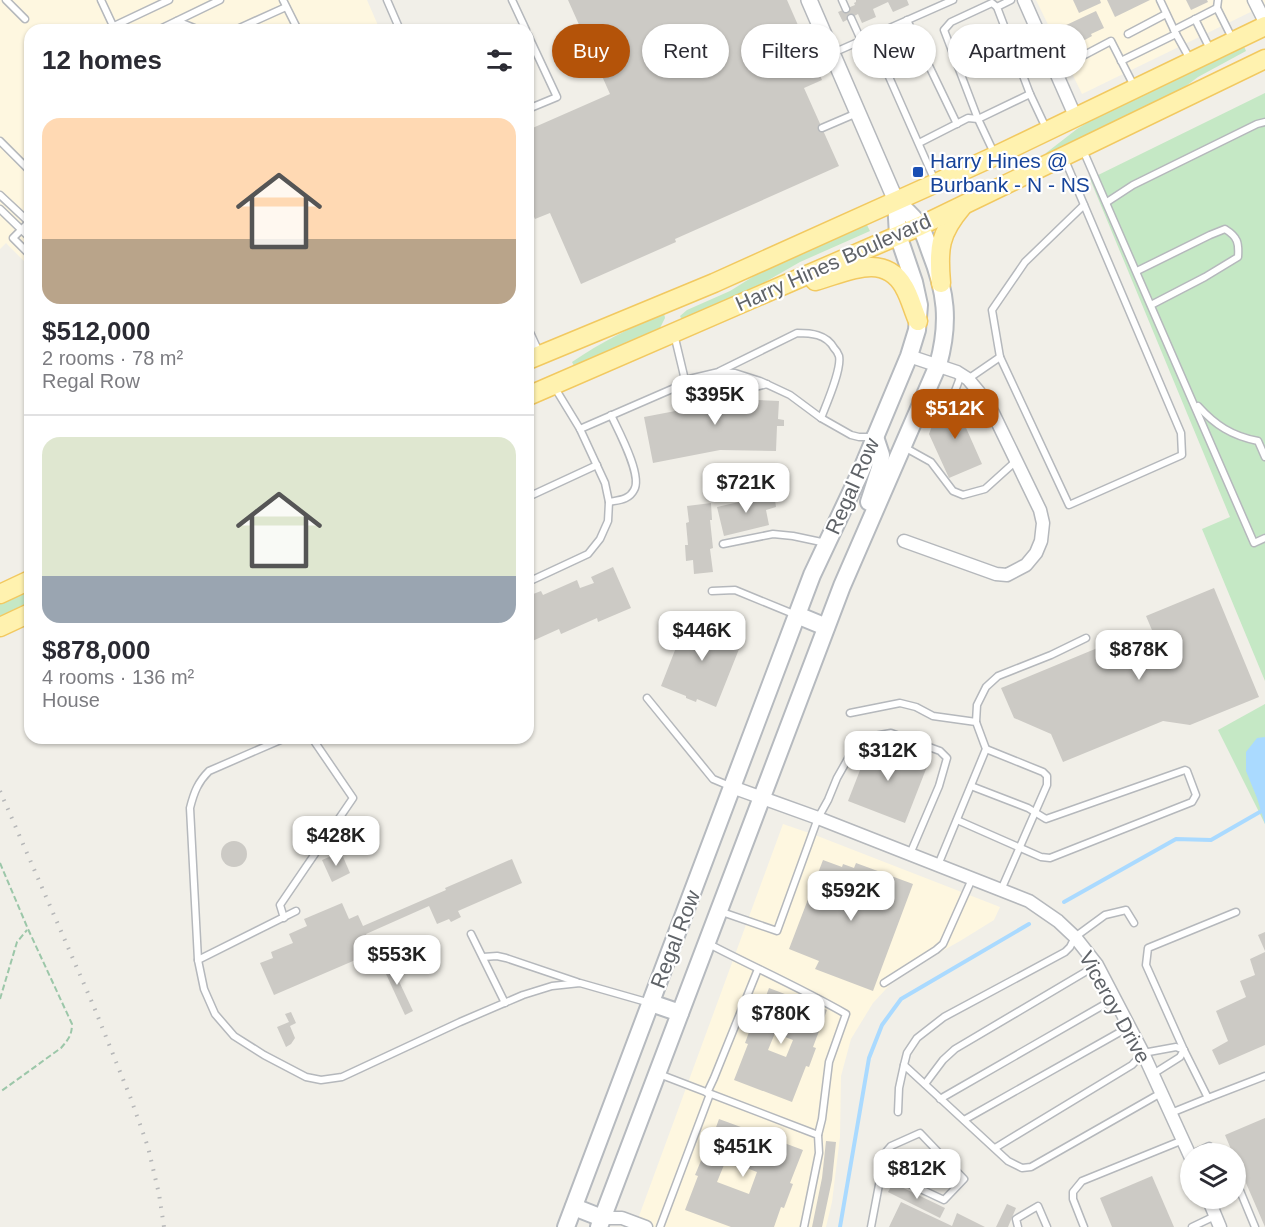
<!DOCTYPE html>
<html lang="en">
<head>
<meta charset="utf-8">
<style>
	body { margin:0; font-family:Helvetica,sans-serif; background:#f7f7f7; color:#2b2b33; height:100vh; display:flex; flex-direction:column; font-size:22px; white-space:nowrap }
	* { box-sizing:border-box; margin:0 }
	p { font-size:20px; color:#7c7c81 }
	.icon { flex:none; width:33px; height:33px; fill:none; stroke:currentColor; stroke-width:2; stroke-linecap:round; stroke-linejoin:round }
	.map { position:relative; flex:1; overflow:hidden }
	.sheet { position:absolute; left:24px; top:24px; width:510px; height:720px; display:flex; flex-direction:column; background:#fff; border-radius:18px; box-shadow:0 2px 4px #0004 }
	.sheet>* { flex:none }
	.top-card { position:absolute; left:552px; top:24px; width:570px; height:54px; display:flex; gap:12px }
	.buttons { position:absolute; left:1180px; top:1143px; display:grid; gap:12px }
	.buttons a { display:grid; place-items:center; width:66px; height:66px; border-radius:50%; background:#fff; box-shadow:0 2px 4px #0004; font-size:30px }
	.price { position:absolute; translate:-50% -51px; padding:0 14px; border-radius:12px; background:#fff; color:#222; font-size:20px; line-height:39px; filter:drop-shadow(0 2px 3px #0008) }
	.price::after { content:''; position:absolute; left:50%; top:36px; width:18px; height:14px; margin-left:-9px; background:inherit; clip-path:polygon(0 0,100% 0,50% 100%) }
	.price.active { background:#b45309; color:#fff }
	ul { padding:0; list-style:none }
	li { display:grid; align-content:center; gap:12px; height:318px; padding:0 18px }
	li+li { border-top:2px solid #e1e1e2 }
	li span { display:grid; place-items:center; height:186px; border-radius:18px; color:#555 }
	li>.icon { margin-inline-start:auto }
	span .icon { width:108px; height:108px; fill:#fffc; stroke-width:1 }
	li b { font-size:26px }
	h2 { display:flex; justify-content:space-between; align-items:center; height:72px; padding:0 18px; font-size:26px }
	.tag { padding:0 21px; border-radius:27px; background:#fff; box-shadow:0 2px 4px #0004; font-size:21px; line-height:54px }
	.tag.active { background:#b45309; color:#fff }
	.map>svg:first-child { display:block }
</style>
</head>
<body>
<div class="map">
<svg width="1265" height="1227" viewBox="0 0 1265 1227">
	<rect width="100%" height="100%" fill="#f1efe8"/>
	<g fill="#fef7e0">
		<polygon points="0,0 367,0 380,30 30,30 30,264 24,261 6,243 0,249"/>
		<polygon points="1036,0 1265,0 1265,5 1082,94"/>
		<polygon points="783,824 815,835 1000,907 994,920 960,941 898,976 873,1003 851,1039 841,1076 840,1137 832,1202 826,1227 635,1227"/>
	</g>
	<g fill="#c5e8c5">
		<polygon points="1243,44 1246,51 1198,77 1178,92 1048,157 1046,153 1077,129 1098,116"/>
		<polygon points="1265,93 1265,681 1202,529 1230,517 1090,179"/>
		<polygon points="867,225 870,231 800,262 753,289 682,320 680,316 687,310 730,291 770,266"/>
		<path d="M664 313 665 318 659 330 574 366 572 362C603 341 630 328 664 313Z"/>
		<polygon points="30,590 30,602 0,616 0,603"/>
		<polygon points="1265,704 1265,824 1218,730"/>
	</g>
	<polygon fill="#aadaff" points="1265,737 1265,824 1257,798 1246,771 1246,752 1257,738"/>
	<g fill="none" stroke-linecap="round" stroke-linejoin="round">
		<g stroke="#aadaff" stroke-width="4">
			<polyline points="1064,902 1176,839 1211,840 1265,809"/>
			<polyline points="840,1227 869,1058 882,1025 901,999 1029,924"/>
		</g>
	</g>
	<g fill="#cccac5" fill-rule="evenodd">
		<polygon points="568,0 787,0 822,80 804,88 839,166 675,239 676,242 581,284 550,213 535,219 528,204 528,130 610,94"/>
		<polygon points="856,0 907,0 909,5 893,12 888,2 873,9 876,17 862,23 858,14 843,22 838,12 855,5 854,3 856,2"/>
		<polygon points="1073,0 1100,0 1101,3 1079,13"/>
		<polygon points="1107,0 1150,0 1115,17"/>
		<polygon points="1186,0 1207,0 1208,2 1191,10"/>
		<polygon points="1096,11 1104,28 1091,34 1092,36 1083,41 1082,38 1070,43 1062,27"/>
		<polygon points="725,379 736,381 735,399 779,401 778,419 784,420 784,426 777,426 776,451 720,450 653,463 644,417 691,408 692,398 714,399 714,395 717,396 718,381"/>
		<polygon points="972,401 978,415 963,421 982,464 949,478 929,434 935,418"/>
		<polygon points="778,493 779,499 775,500 776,507 766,510 769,525 724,536 717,507"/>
		<polygon points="711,503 712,520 710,520 713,548 710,549 713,572 694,574 693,560 686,561 685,545 688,545 686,523 689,522 687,506"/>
		<polygon points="613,567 631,608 598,622 597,618 561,634 559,629 528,643 528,596 541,591 543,595 577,580 580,588 594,583 591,577"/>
		<polygon points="1214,588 1259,697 1190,725 1163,721 1063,762 1051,734 1014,718 1001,688 1124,637 1131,654 1157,642 1146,616"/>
		<polygon points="688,617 708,625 717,627 723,631 743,639 716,707 697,699 696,702 686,698 686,696 661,686"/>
		<polygon points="871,742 928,764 905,823 848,801"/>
		<circle cx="234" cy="854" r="13"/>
		<polygon points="341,852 350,873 332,882 322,860"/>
		<polygon points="512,859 522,883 458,911 461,917 451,922 449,919 437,924 429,906 366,934 374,952 274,995 260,963 273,958 271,952 293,943 289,934 307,926 304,919 342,903 349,919 358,915 363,926 446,890 445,888"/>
		<polygon points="823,860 842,867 843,864 854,868 856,863 913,884 873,991 815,969 819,961 789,949"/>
		<polygon points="1265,932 1265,951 1258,935"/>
		<polygon points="1265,952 1265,1045 1219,1065 1212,1050 1228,1041 1216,1011 1246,997 1240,981 1255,975 1250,959"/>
		<polygon points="388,958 413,1011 405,1015 380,961"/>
		<path d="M769 988 827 1010 813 1047 816 1048 809 1067 806 1066 792 1102 734 1080 748 1044 745 1043 752 1024 755 1025ZM775 1033 793 1040 786 1057 768 1050Z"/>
		<polygon points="291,1012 296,1023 290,1026 295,1038 291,1044 286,1047 277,1027 289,1022 285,1014"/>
		<polygon points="1265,1118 1265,1227 1236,1160 1236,1154 1233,1154 1225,1135"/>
		<path d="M719 1119 803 1150 790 1183 793 1184 784 1208 781 1207 774 1227H731L685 1210 698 1176 695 1175 705 1151 707 1152ZM726 1160 757 1172 749 1194 717 1182Z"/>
		<polygon points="826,1141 836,1142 832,1180 822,1227 812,1227 822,1178"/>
		<polygon points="1152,1176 1174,1227 1112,1227 1100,1198"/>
		<polygon points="893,1183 945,1208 940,1218 888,1192"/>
		<polygon points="901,1202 952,1226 957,1213 985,1227 889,1227"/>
		<polygon points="1007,1204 1016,1208 1008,1227 996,1227"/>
	</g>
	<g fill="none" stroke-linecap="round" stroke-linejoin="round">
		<g stroke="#b5b8bc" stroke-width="9">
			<g id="service">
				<polyline points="6,0 25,19"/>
				<polyline points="101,0 115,30"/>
				<polyline points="283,0 298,30"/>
				<polyline points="387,0 400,30"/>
				<polyline points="512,0 526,30"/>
				<polyline points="842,0 846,9"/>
				<polyline points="1011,0 997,7 1030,94"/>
				<polyline points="1218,0 1217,8 1232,38"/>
				<polyline points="851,18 861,40"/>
				<polyline points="1195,19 1211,51"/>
				<polyline points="907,20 957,124"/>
				<polyline points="177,21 199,30"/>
				<polyline points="114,26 169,0"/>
				<polyline points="158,30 220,0"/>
				<polyline points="235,30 286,7"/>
				<polyline points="1174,30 1217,8"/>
				<polyline points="1128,34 1166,14"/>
				<polyline points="1176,34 1191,61"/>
				<polyline points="528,35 557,97 528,109"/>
				<polyline points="871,36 935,181"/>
				<polyline points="833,53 953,0"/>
				<polyline points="1121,61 1176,34 1160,0"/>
				<polyline points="1056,70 1111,41 1134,86"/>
				<polyline points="822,128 857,113"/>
				<polyline points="0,141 30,171"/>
				<polyline points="919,143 968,118 978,119 1030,94 1046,128"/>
				<polyline points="1083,150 1254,543 1265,538"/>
				<polyline points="994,153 978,119 944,30 951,22 992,3 997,7"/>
				<polyline points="0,195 30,223"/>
				<polyline points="1107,202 1133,185 1257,124 1265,122"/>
				<polyline points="0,209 30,238"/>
				<polyline points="29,222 13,238 30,255"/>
				<path d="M1137 271 1210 235 1225 229C1238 237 1239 243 1238 257L1205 277 1151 305"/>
				<polyline points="528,328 539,352"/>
				<polyline points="674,334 685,380"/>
				<polyline points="1000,357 992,310 1025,262 1084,205"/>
				<path d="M720 371 797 333C811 333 826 334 834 348 836 350 838 353 839 356 842 369 826 405 821 418"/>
				<polyline points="692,379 717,391"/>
				<polyline points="968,379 1000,357 1069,505 1182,455 1181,433 1065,160"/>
				<polyline points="736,392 767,384"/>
				<polyline points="924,400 949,407 961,375"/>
				<path d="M1198 406C1215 425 1232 436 1258 441L1265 457"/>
				<polyline points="580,429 679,386 685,380 719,372 735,373 760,381 790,395 821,418 851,435 859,437 872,437"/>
				<polyline points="904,447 931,462 953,491 963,495 985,489 1016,461"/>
				<polyline points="528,497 597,465"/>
				<path d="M609 502C619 500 629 500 634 490 643 476 618 430 611 415"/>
				<polyline points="723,544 773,534 793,536 826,543"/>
				<polyline points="528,582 588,554 600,539 608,521 609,502 605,483 580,429 555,388"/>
				<polyline points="712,591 735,590 796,615"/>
				<polyline points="647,698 713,779 732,787"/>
				<polyline points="850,713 900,703 916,707 933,716 976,722 986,749 938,865"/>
				<polyline points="976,722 977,705 986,687 998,676 1051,655 1086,638"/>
				<polyline points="986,749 1043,772 1047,776 1047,785 1001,890"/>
				<polyline points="957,820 1041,857 1050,858 1192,802 1196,795 1187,771 1185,770 1046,819 1028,808 971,786"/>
				<polyline points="296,911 198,960 204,989 215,1014 234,1036 264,1055 306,1077 321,1080 342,1077 460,1022 523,995 552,986 580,983 650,1003"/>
				<polyline points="719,911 777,931 818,818 828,800 837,778 854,748 869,737 891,733 940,751 947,758 939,786 910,854"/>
				<polyline points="1236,912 1148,948 1146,965 1184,1050 1208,1098 1265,1076"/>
				<polyline points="284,918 280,905 353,798 312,738"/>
				<polyline points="1134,923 1126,910 1105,915 1075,937 1070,947 1065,952 944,1017 917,1038 907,1053 904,1065 1008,1161 1022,1168 1031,1167 1161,1093"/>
				<polyline points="471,934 505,1003"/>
				<path d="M707 943C753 967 801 988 846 1014L829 1062 822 1119 818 1135"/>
				<polyline points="483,957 497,956 506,958 577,982"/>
				<path d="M198 960 190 808C194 792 198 782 209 771L285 738"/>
				<polyline points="884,983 936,950 943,944 972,879"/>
				<polyline points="659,1074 818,1135 819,1153 804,1227"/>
				<polyline points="1153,1074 1180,1057 1184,1050"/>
				<polyline points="925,1084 943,1060 955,1049 1097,965"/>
				<polyline points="707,1093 714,1078 758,969"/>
				<polyline points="940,1099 1114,999"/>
				<polyline points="898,1112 899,1088 904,1065"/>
				<polyline points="1171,1113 1208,1098"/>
				<polyline points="964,1120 1129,1027"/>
				<polyline points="995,1148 1132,1065 1143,1053 1176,1047 1184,1050"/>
				<polyline points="1192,1154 1209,1146 1220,1154"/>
				<polyline points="1236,1181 1255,1227"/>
				<polyline points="660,1227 710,1094"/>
				<polyline points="871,1227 885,1153 891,1146 920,1133 964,1179 944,1200 882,1171"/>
				<polyline points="1018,1227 1016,1219 1038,1206 1047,1227"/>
				<polyline points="1084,1227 1073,1199 1073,1192 1082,1181 1183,1140"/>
				<polyline points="1192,1227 1215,1216"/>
			</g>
		</g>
		<g stroke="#b5b8bc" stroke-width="15">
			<g id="minor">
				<polyline points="1024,0 1076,118"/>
				<polyline points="1254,0 1265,22"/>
				<polyline points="904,541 996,574 1007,575 1026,565 1036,553 1041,541 1043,523 1040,510 993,413 978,391 968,379 957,372 909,356"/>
				<polyline points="732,787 818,818 1029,901 1058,921 1075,937 1097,965 1143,1053 1191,1158"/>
				<polyline points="1208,1198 1220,1227"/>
				<polyline points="602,1218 622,1218 646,1227"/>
			</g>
		</g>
		<g stroke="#b5b8bc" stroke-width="18">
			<polyline id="tertiary" points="809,0 896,201"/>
		</g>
		<g stroke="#b6babf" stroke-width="20">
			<g id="secondary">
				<polyline points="869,502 880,468 881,455 875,437"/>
				<polyline points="797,615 826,627"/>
				<polyline points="651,1003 680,1013"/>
				<polyline points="574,1207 602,1218"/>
				<polyline points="566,1227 812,575 861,471 909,356 917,330 919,305 914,282 898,235 896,201"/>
				<path d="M599 1227 842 586 938 365C950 322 946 291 930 251 927 243 924 232 919 225 913 216 904 209 896 201"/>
			</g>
		</g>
		<g stroke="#f2c960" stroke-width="21">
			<g id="primary">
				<path d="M815 281C845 273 884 251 904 287 910 297 913 310 918 321"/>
				<path d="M941 283C938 249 939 234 962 207"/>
				<polyline points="528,360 714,283 936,183 995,156 1265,26"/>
				<polyline points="528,396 920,226 1265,59"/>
				<polyline points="0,594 30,580"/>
				<polyline points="0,627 30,613"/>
			</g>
		</g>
		<g stroke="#9cc7a9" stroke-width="2" stroke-dasharray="6 3" stroke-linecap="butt">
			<path d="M0 863 28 929 72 1024C72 1035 68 1040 61 1048L0 1092"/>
			<polyline points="0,999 17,942 27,930"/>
		</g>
		<use href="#service" stroke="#fff" stroke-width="6"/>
		<use href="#minor" stroke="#fff" stroke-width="12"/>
		<use href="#tertiary" stroke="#fff" stroke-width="15"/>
		<use href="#secondary" stroke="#fff" stroke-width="16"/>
		<use href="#primary" stroke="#fff2af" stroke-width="18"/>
		<polyline stroke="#b6b7b8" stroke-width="4" stroke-dasharray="1.5 8" stroke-linecap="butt" points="0,791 94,1007 131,1099 148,1147 159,1194 164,1227"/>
	</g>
	<rect fill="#1a4fb4" stroke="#fff" stroke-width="2" x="912" y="166" width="12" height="12" rx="3"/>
	<g text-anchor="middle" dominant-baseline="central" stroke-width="4.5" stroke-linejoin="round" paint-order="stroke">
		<g font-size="21" fill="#164399" stroke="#fff" text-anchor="start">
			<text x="930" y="160">Harry Hines @<tspan x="930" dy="24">Burbank - N - NS</tspan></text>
		</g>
		<g font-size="21" fill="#5f6368" stroke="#fff">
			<text transform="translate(833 262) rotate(-24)">Harry Hines Boulevard</text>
			<text transform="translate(852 486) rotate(-66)">Regal Row</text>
			<text transform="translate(675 939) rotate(-69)">Regal Row</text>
			<text transform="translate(1115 1007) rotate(61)">Viceroy Drive</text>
		</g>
	</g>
</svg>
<div class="buttons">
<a><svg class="icon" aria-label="layers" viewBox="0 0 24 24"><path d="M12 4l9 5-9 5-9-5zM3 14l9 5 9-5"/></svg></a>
</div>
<b class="price" style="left:715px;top:426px">$395K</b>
<b class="price active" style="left:955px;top:440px">$512K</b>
<b class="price" style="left:746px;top:514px">$721K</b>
<b class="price" style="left:702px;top:662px">$446K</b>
<b class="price" style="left:1139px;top:681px">$878K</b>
<b class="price" style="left:888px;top:782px">$312K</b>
<b class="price" style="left:336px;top:867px">$428K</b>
<b class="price" style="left:851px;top:922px">$592K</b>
<b class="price" style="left:397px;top:986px">$553K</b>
<b class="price" style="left:781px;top:1045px">$780K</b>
<b class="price" style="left:743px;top:1178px">$451K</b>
<b class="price" style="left:917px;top:1200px">$812K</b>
<div class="top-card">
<a class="tag active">Buy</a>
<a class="tag">Rent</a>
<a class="tag">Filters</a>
<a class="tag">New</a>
<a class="tag">Apartment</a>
</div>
<section class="sheet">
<h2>12 homes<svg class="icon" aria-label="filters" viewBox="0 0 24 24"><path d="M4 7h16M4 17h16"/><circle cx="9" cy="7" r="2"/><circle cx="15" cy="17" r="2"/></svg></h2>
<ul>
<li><span style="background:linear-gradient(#ffd9b3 65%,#b9a48a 0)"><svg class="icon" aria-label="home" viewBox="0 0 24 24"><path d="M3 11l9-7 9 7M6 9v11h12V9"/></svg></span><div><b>$512,000</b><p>2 rooms · 78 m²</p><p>Regal Row</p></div></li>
<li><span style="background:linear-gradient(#dfe7d0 75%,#9aa5b1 0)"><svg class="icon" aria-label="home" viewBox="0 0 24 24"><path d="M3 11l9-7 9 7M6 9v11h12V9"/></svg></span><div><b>$878,000</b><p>4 rooms · 136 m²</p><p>House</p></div></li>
</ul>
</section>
</div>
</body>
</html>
